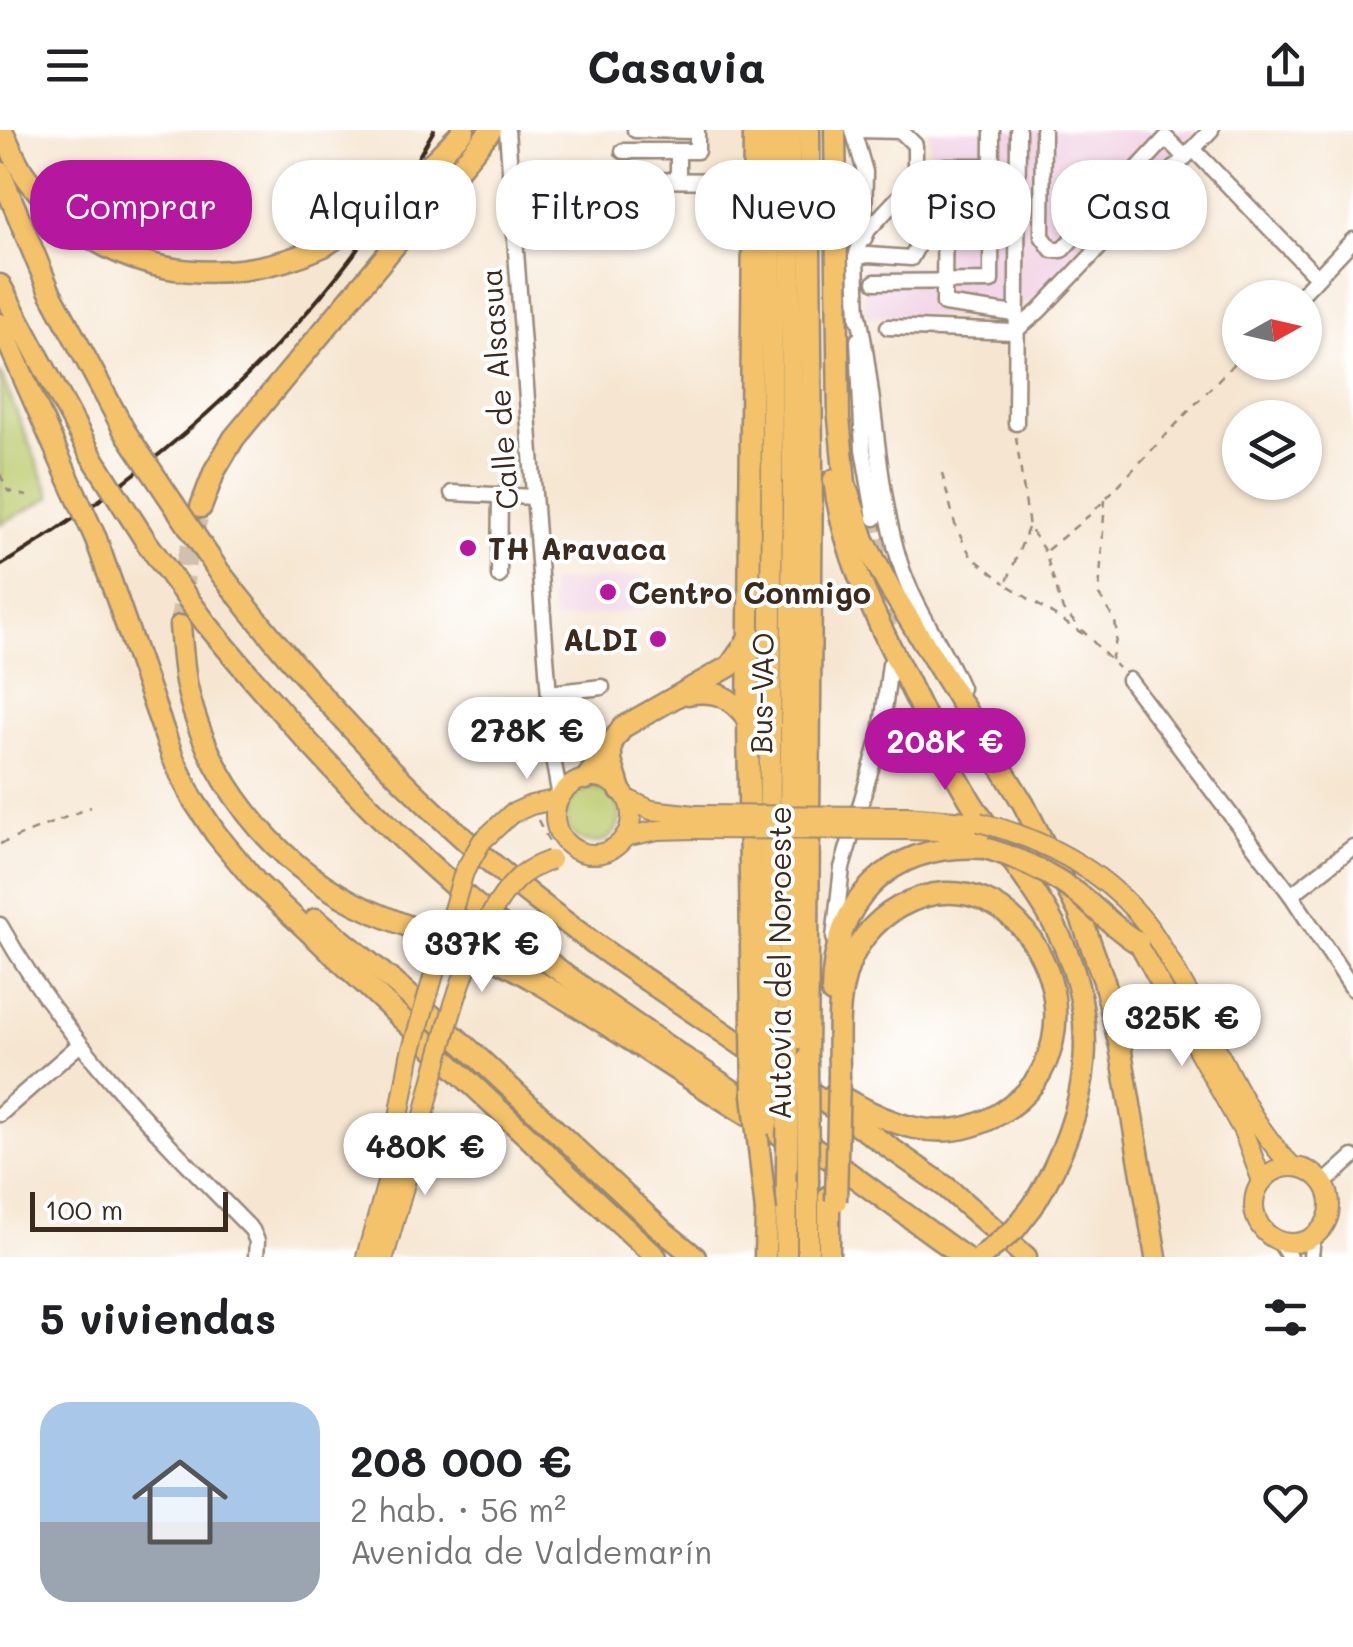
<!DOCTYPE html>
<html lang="es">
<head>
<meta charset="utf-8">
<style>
	body { margin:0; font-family:Mali,sans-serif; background:#f2f2f2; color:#202124; height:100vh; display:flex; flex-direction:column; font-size:38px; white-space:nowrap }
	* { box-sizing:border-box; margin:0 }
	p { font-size:32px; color:#757577 }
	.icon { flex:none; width:55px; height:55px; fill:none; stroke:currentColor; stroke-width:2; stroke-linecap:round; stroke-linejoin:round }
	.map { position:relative; height:1127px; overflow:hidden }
	.panel { display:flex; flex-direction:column; background:#fff; flex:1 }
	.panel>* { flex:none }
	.banner { position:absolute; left:30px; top:30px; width:1295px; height:90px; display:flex; gap:20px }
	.needle { width:65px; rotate:82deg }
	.controls { position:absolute; left:1222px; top:150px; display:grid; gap:20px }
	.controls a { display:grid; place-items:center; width:100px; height:100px; border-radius:50%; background:#fff; box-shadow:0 2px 8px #0004; font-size:50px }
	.scale { position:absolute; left:30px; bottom:25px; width:198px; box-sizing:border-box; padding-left:10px; border:5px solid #3b2a1e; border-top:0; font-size:28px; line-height:35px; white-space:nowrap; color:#3b2a1e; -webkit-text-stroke:8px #fff; paint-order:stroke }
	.price { position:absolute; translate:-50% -85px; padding:0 22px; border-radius:35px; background:#fff; color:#222; font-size:32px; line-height:65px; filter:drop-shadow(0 2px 5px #0008) }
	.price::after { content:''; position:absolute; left:50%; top:60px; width:30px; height:22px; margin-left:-15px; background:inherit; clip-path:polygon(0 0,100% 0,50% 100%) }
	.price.on { background:#b5179e; color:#fff }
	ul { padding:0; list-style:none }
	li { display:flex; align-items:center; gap:30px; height:250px; padding:0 40px }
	li span { display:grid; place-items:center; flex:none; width:280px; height:200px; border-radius:30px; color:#555 }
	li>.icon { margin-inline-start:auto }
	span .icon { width:120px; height:120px; fill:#fffc; stroke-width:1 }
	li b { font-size:42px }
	h2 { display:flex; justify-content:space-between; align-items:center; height:120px; padding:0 40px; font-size:42px }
	.tag { padding:0 35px; border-radius:40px; background:#fff; box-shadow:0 2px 8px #0004; font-size:35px; line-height:90px }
	.tag.on { background:#b5179e; color:#fff }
	header { display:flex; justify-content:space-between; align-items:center; height:130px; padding:0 40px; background:#fff; font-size:45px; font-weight:700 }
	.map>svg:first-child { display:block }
</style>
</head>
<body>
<header><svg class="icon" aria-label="menu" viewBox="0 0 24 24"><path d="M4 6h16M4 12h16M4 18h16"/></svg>Casavia<svg class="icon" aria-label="share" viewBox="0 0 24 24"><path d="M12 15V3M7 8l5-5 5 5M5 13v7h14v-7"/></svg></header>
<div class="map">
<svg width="1353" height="1127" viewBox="0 0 1353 1127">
	<rect width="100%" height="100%" fill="#fff"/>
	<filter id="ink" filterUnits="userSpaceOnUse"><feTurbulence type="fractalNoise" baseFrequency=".01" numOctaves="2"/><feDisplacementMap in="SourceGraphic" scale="20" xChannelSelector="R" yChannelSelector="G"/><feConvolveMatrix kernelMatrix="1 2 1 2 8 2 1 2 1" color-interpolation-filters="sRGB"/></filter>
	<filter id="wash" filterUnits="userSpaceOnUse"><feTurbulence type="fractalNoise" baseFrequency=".0048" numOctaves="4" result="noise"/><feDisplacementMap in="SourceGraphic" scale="40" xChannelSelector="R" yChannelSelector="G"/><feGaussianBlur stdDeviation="2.25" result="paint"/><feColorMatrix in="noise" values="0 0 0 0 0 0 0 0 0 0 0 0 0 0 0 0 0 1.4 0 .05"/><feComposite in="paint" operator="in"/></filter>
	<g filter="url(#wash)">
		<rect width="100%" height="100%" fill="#f6e6d1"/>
		<g fill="#f1d0e4">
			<polygon points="930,0 1196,0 1033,170 988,186 865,186 863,137 929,136"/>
			<polygon points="642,446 644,479 552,491 550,453"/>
		</g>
		<g fill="#bac96b" stroke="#7a7a44" stroke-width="2.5">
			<polygon points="0,242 51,367 0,394"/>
			<circle cx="593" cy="686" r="27"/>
		</g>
	</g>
	<g filter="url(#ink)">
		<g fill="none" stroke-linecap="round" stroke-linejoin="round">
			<g stroke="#d1c0ad" stroke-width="14" stroke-dasharray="14 7" stroke-linecap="butt">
				<polyline points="875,388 885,439"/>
				<polyline points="888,460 890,513"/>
			</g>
			<polyline stroke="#d1c0ad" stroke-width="20" stroke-dasharray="20 10" stroke-linecap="butt" points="180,496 186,432 201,377"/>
			<g stroke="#988878" stroke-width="19">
				<g id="minor">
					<polyline points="507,0 554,634 560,667"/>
					<polyline points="635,0 697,1 697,21 678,21 678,49"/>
					<polyline points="853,0 865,42 864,93 856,128 858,189"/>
					<polyline points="858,0 901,1 915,15 915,50 868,100 864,109"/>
					<polyline points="1043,0 1042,106 1052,120 1062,120 1166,8 1185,27"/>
					<polyline points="1193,19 1317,147"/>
					<polyline points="623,21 678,21"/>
					<polyline points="992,36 945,36 944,174 1015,184"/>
					<polyline points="510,49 742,51 753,64"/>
					<path d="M856 128 868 125 911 128C925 106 923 74 915 50"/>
					<polyline points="875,152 991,151 992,0"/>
					<polyline points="1298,168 1353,110"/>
					<path d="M858 181C876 264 875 351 900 433 914 478 943 515 961 558"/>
					<polyline points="888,197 1014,202 1039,181 1211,0"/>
					<polyline points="858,210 863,319 875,388"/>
					<polyline points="1016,293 1018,0"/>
					<polyline points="452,363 534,367"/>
					<polyline points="499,446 500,365"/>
					<polyline points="1129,550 1291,765 1353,859"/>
					<polyline points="549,563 602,557"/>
					<polyline points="1291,765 1353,717"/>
					<path d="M0 795C65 912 159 1005 252 1100L257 1111 256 1127"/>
					<polyline points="834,808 842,738 881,604 890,534"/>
					<polyline points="0,984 79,915"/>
					<polyline points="1323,1054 1353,1027"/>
					<polyline points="1279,1111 1289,1127"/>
					<polyline points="1311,1127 1313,1106"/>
				</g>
			</g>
			<g stroke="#988878" stroke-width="22">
				<g id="major">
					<circle cx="593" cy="686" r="38"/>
					<polyline points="627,669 651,680 695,685"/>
					<polyline points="511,684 531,675 559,669"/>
					<polyline points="906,686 979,692"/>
					<polyline points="906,700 938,701 984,708"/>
					<polyline points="624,707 658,700 695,699"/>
					<polyline points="1138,813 1243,1001 1262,1051"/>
					<path d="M1190 866C1221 923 1247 992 1293 1037"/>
					<circle cx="1292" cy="1075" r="38"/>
					<polyline points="366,1127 390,1042 401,976"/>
					<polyline points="384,1127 421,997"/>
				</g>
			</g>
			<g stroke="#988878" stroke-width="25">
				<g id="highway">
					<path d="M2 0C10 16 16 34 27 48 99 145 217 165 324 116"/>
					<polyline points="835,0 839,288 845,353 864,410 888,455 1023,673 1079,782 1104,851 1120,916 1156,1127"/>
					<polyline points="436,29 464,0"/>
					<polyline points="0,42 49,160 124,300"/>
					<polyline points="0,155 91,325"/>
					<polyline points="0,194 66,343"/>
					<path d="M834 350C843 421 871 479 903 542 924 585 945 629 970 670 994 709 1024 743 1047 782 1107 883 1091 981 1033 1076"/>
					<polyline points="201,377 215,340 234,308 491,0"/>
					<polyline points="96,409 173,628 192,668 216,704 255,751 656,1127"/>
					<path d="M218 440C311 561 414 673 534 768 607 826 687 877 764 930"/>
					<path d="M205 492C288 593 374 689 474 773 565 850 666 915 765 983"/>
					<path d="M180 496C182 516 183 537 187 557 207 648 271 730 354 773 408 801 470 813 522 843 617 897 705 963 800 1016"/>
					<path d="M688 564C716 559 731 567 748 589"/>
					<polyline points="611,613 611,631 620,660"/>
					<polyline points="586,649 623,597 730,536 748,510"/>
					<polyline points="316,789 402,859 471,921 663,1101 695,1127"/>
					<path d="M832 863C833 769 890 712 985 718"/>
					<polyline points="752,894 748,589 754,0"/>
					<polyline points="768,901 772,339 770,0"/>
					<polyline points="788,918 793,372 789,0"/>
					<polyline points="807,930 812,332 809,0"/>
					<polyline points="796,952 946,1057 1026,1127"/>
					<path d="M835 963C887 994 941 1018 999 984 1122 911 1023 708 899 777 872 792 853 817 845 847 836 879 839 914 839 946"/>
					<polyline points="797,1005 964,1127"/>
					<polyline points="829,1066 829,1127"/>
					<polyline points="765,1127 766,1082"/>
					<polyline points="786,1127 787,1037"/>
					<polyline points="808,1127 808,1052"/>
				</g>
			</g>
			<g stroke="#988878" stroke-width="2.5" stroke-dasharray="8 8" stroke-linecap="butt">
				<polyline points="1016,307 1029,397 1045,422 1063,480 1118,538"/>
				<polyline points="942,343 956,398 971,426 1005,453"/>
				<polyline points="0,344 8,361 27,366"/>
				<polyline points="1105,369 1099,465 1115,491 1117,506 1111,530"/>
				<polyline points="1028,398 1006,454 1083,504"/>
				<polyline points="1047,420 1092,383 1240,227"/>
				<polyline points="538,690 550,714"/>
				<polyline points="0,714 91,677"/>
			</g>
			<use href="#minor" stroke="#fff" stroke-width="14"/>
			<use href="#major" stroke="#f4c26a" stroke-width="18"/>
			<use href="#highway" stroke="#f4c26a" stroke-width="20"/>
			<path stroke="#3b2a1e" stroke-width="4" d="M0 436C177 329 334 184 434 0"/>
			<g stroke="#988878" stroke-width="22" stroke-linecap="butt">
				<g id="major-bridge">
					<polyline points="695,685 906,686"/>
					<path d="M979 692C1046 710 1109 743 1151 800 1166 821 1177 845 1190 866"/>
					<polyline points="695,699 906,700"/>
					<polyline points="401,976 410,926 464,742 482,711 511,684"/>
					<path d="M421 997C438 930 467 797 517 749 526 740 538 735 551 730"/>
				</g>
			</g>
			<g stroke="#988878" stroke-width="25" stroke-linecap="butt">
				<g id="highway-bridge">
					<polyline points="324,116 360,92 436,29"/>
					<polyline points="124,300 218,440"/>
					<polyline points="91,325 147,413 205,492"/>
					<polyline points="66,343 96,409"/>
					<path d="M985 718C1019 728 1049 742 1077 763 1098 780 1115 799 1138 813"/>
					<polyline points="752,894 753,965 766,1082"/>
					<polyline points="807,930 808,1052"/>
					<polyline points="767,994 768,901"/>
					<polyline points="787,1037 788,918"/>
					<polyline points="836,1071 839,946"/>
					<polyline points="981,1127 1015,1099 1033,1076"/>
				</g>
			</g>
			<use href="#major-bridge" stroke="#f4c26a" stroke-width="18"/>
			<use href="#highway-bridge" stroke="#f4c26a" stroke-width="20"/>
		</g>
	</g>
	<g fill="#b5179e" stroke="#fff" stroke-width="4">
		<circle cx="468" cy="418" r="10"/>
		<circle cx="608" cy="462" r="10"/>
		<circle cx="658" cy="509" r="10"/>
	</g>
	<g text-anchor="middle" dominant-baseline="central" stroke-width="8" stroke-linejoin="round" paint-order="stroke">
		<g font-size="30" fill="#3b2a1e" stroke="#fff">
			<text transform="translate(498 259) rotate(-94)">Calle de Alsasua</text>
			<text transform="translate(761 563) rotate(-89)">Bus-VAO</text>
			<text transform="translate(779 833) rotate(-90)">Autovía del Noroeste</text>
		</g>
		<g font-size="30" font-weight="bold" fill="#3b2a1e" stroke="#fff" text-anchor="start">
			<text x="488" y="418">TH Aravaca</text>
			<text x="628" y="462">Centro Conmigo</text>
			<text x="638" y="509" text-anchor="end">ALDI</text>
		</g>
	</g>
</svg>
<div class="controls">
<a><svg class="needle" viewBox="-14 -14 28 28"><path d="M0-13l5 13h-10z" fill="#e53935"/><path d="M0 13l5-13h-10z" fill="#757577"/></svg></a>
<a><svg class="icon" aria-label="layers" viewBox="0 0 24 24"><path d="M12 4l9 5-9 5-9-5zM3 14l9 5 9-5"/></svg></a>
</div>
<div class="scale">100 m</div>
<b class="price" style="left:527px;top:652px">278K €</b>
<b class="price on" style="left:945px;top:663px">208K €</b>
<b class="price" style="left:482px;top:865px">337K €</b>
<b class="price" style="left:1182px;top:939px">325K €</b>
<b class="price" style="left:425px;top:1068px">480K €</b>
<div class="banner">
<a class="tag on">Comprar</a>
<a class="tag">Alquilar</a>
<a class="tag">Filtros</a>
<a class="tag">Nuevo</a>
<a class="tag">Piso</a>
<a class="tag">Casa</a>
</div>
</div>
<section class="panel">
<h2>5 viviendas<svg class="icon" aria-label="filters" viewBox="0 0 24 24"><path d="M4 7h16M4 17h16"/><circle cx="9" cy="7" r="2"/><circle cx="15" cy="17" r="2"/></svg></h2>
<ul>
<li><span style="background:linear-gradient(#a9c7e8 60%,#9aa5b1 0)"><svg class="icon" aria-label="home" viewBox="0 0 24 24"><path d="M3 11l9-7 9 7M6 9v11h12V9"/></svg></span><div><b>208 000 €</b><p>2 hab. · 56 m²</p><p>Avenida de Valdemarín</p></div><svg class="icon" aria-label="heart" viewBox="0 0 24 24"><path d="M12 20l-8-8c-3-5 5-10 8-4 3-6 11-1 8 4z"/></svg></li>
</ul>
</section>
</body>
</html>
